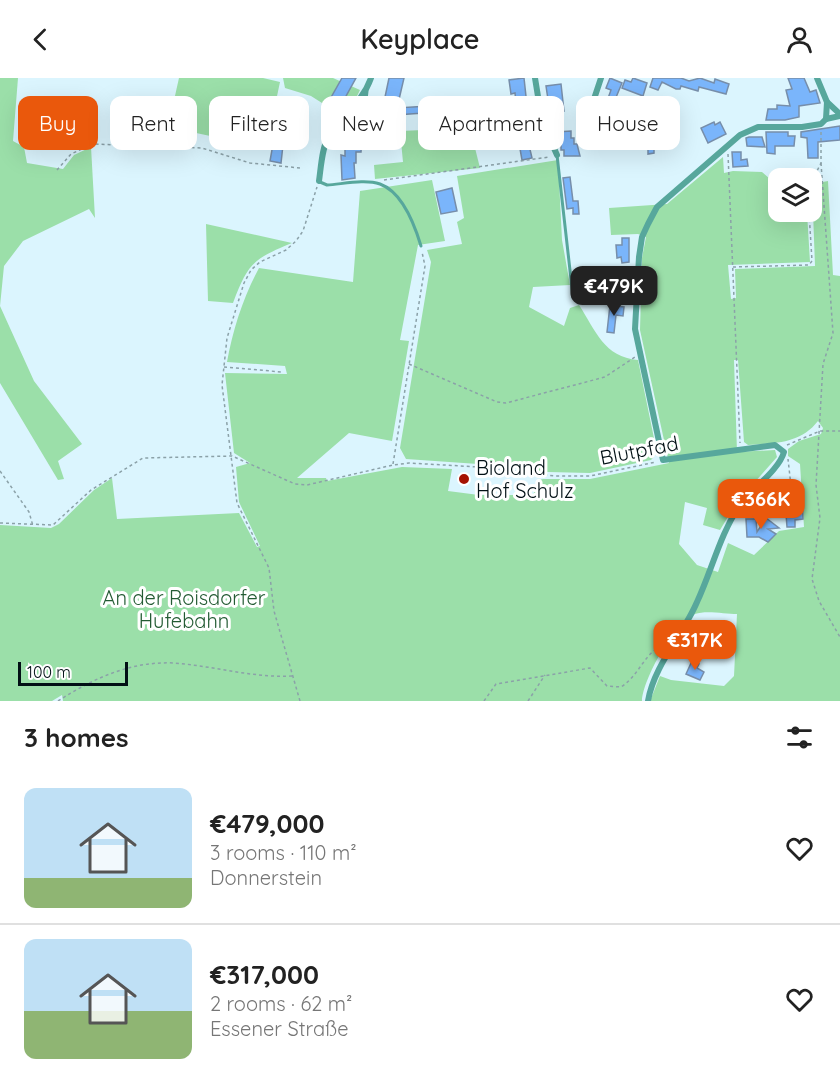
<!DOCTYPE html>
<html lang="en">
<head>
<meta charset="utf-8">
<style>
	body { margin:0; font-family:Quicksand,sans-serif; background:#f6f6f6; color:#222; height:100vh; display:flex; flex-direction:column; font-size:22px; white-space:nowrap }
	* { box-sizing:border-box; margin:0 }
	p { font-size:20px; color:#767676 }
	.icon { flex:none; width:33px; height:33px; fill:none; stroke:currentColor; stroke-width:2; stroke-linecap:round; stroke-linejoin:round }
	.map { position:relative; height:623px; overflow:hidden }
	.sheet { display:flex; flex-direction:column; background:#fff; flex:1 }
	.sheet>* { flex:none }
	.banner { position:absolute; left:18px; top:18px; width:804px; height:54px; display:flex; gap:12px }
	.fabs { position:absolute; left:768px; top:90px; display:grid; gap:12px }
	.fabs a { display:grid; place-items:center; width:54px; height:54px; border-radius:12px; background:#fff; box-shadow:0 6px 24px #0002; font-size:30px }
	.scale { position:absolute; left:18px; bottom:15px; width:110px; box-sizing:border-box; padding-left:6px; border:3px solid #021015; border-top:0; font-size:16px; line-height:21px; white-space:nowrap; color:#021015; -webkit-text-stroke:4px #fff; paint-order:stroke }
	.price { position:absolute; translate:-50% -51px; padding:0 14px; border-radius:12px; background:#ea580c; color:#fff; font-size:20px; line-height:39px; filter:drop-shadow(0 2px 3px #0008) }
	.price::after { content:''; position:absolute; left:50%; top:36px; width:18px; height:14px; margin-left:-9px; background:inherit; clip-path:polygon(0 0,100% 0,50% 100%) }
	.price.selected { background:#222; color:#fff }
	ul { padding:0; list-style:none }
	li { display:flex; align-items:center; gap:18px; height:150px; padding:0 24px }
	li+li { border-top:2px solid #e0e0e0 }
	li span { display:grid; place-items:center; flex:none; width:168px; height:120px; border-radius:12px; color:#555 }
	li>.icon { margin-inline-start:auto }
	span .icon { width:72px; height:72px; fill:#fffc; stroke-width:1 }
	li b { font-size:26px }
	h2 { display:flex; justify-content:space-between; align-items:center; height:72px; padding:0 24px; font-size:26px }
	.chip { padding:0 21px; border-radius:12px; background:#fff; box-shadow:0 6px 24px #0002; font-size:21px; line-height:54px }
	.chip.selected { background:#ea580c; color:#fff }
	header { display:flex; justify-content:space-between; align-items:center; height:78px; padding:0 24px; background:#fff; font-size:27px; font-weight:600 }
	.map>svg:first-child { display:block }
</style>
</head>
<body>
<header><svg class="icon" aria-label="back" viewBox="0 0 24 24"><path d="M15 5l-7 7 7 7"/></svg>Keyplace<svg class="icon" aria-label="person" viewBox="0 0 24 24"><circle cx="12" cy="8" r="4"/><path d="M4 21q1-7 8-7t8 7"/></svg></header>
<div class="map">
<svg width="840" height="623" viewBox="0 0 840 623">
	<rect width="100%" height="100%" fill="#dbf5fe"/>
	<g fill="#9bdfa9" fill-rule="evenodd">
		<polygon points="0,0 18,0 13,63 24,69 27,85 63,91 74,77 91,69 95,140 89,131 23,163 4,188 0,228 34,303 82,366 58,383 64,401 58,402 0,305"/>
		<polygon points="179,0 263,0 280,4 266,70 168,49"/>
		<polygon points="283,0 333,0 360,12 354,24 341,37 311,18 285,10"/>
		<polygon points="470,50 480,90 375,101 374,87 403,84 400,53"/>
		<path d="M723 79 724 95 733 93 762 94 777 107 778 134H807L810 184 728 187 731 221 736 220 735 191 815 188 812 106 828 103 833 197 840 198V623H650L660 598 671 602 724 608 734 598 737 536C725 536 706 532 695 536 674 545 643 601 642 623H63L62 617 52 623H0V447L51 450 59 446 94 412 112 400 117 441 239 435 257 469 260 468 239 424 236 389 250 385 234 375 225 295 287 296 285 288 227 284C233 251 243 220 259 190L353 204 360 113 432 102 445 163 418 167 400 262 409 263 392 363 349 355 297 400H326L327 403 402 389 452 391 448 413 479 417H533L539 402 543 401H590L669 385 640 252 642 180 646 159 638 156 611 157 609 130 667 126ZM734 282H738L744 364 748 367C775 365 800 366 818 343L823 350 821 356 799 363 788 371V378L800 386 804 449 779 453 754 477 728 465 718 494 697 487 679 466 685 424 707 430 703 447 720 452 737 424 777 379 775 372 737 374Z"/>
		<path d="M558 82 562 162 570 207 533 209 529 229 564 248 570 230 579 227C596 253 604 279 638 282L657 375 651 382 590 395 548 394 478 386 406 381 400 370 431 184 427 172 462 166 457 144 464 140 457 98Z"/>
		<path d="M206 146 292 165C253 181 248 185 233 225L208 223Z"/>
	</g>
	<g fill="#7ab5fb" stroke="#778eaa" stroke-width="1.5">
		<polygon points="342,0 356,0 340,29 329,23"/>
		<polygon points="389,0 404,0 397,30 461,26 462,40 439,41 439,34 395,37 393,40 392,21 385,19"/>
		<polygon points="524,0 529,46 514,49 512,36 517,36 515,15 511,16 509,2"/>
		<polygon points="610,0 622,5 612,29 620,34 618,41 615,40 614,42 602,37 611,12 606,10"/>
		<polygon points="633,0 647,5 643,18 622,10 625,2 631,4"/>
		<polygon points="653,0 681,0 689,3 700,0 714,5 715,1 729,6 726,16 703,10 699,9 698,13 681,8 680,11 676,11 662,4 658,12 650,9"/>
		<polygon points="788,0 804,0 810,14 816,12 820,25 799,28 799,39 785,42 766,42 768,31 777,31 777,27 790,28 786,12 792,11"/>
		<polygon points="561,6 564,33 550,35 546,8"/>
		<polygon points="373,25 380,25 380,45 394,45 394,52 362,53 361,74 356,74 356,85 354,85 355,100 342,102 341,77 345,78 345,59 348,59 348,54 352,48 356,48 356,45 366,45 366,32 369,32 369,28 373,28"/>
		<polygon points="714,44 715,47 720,44 726,56 708,65 701,50"/>
		<polygon points="840,48 840,62 818,64 818,80 808,80 807,60 801,59 801,54"/>
		<polygon points="571,53 571,60 574,60 574,66 577,66 580,78 564,78 564,72 561,72 561,66 558,66 558,60 556,60 556,54"/>
		<polygon points="654,53 666,53 667,59 654,60 654,75 648,76 648,54"/>
		<polygon points="766,54 788,54 788,58 795,58 794,68 775,68 775,76 767,75"/>
		<polygon points="749,59 762,59 765,69 747,68 746,60"/>
		<polygon points="528,63 532,80 522,82 519,65"/>
		<polygon points="273,66 283,67 281,85 270,83"/>
		<polygon points="732,74 741,74 741,82 747,81 748,88 733,89"/>
		<polygon points="570,99 573,123 578,123 579,136 573,136 573,130 567,131 563,100"/>
		<polygon points="452,110 457,133 441,136 436,114"/>
		<polygon points="622,160 629,160 629,184 622,185 621,179 617,180 616,167 622,167"/>
		<polygon points="610,227 624,229 623,238 616,237 614,255 607,254"/>
		<polygon points="798,419 802,419 803,441 795,442 795,449 787,449 786,436 779,436 778,421"/>
		<polygon points="766,440 779,450 768,451 776,456 768,464 759,459 747,459 746,441 756,441 757,454"/>
		<polygon points="692,583 699,586 697,590 704,594 700,602 686,596"/>
	</g>
	<g fill="none" stroke-linecap="round" stroke-linejoin="round">
		<g stroke="#8ba1a8" stroke-width="1.5" stroke-dasharray="3 3" stroke-linecap="butt">
			<polyline points="728,76 740,365"/>
			<polyline points="821,85 833,255 823,286 816,407 820,440 812,501 819,523 840,559"/>
			<polyline points="57,92 71,76 93,66 202,70 250,85 300,90"/>
			<polyline points="384,102 549,79"/>
			<polyline points="812,103 821,85 821,53"/>
			<polyline points="733,189 809,187 812,183 809,134"/>
			<polyline points="409,286 497,324 506,325 605,299 635,279"/>
			<polyline points="224,289 282,294"/>
			<polyline points="787,367 820,353 840,353"/>
			<polyline points="393,386 425,188 422,174"/>
			<polyline points="0,393 29,434 33,448"/>
			<polyline points="787,423 779,417 778,411 791,408 788,381"/>
			<polyline points="0,445 53,447 91,412 143,380 232,378 295,406 307,407 393,387 409,385 479,389 555,398 590,398 656,384"/>
			<path d="M58 623C94 600 131 583 174 585 214 588 252 600 292 598"/>
			<polyline points="300,623 274,533 269,490 237,425 222,307 227,260 244,205 251,192 260,184 286,172 296,163 303,153 317,109"/>
			<path d="M484 623 496 606 590 590 607 608 621 609C640 597 644 574 665 566"/>
			<polyline points="528,623 545,597"/>
		</g>
		<g stroke="#57a79c" stroke-width="3">
			<polyline points="325,68 335,67 366,22 367,13"/>
			<polyline points="557,77 573,219"/>
			<path d="M320 104 327 107C343 106 365 101 380 106 402 114 415 148 421 168"/>
		</g>
		<g stroke="#57a79c" stroke-width="6">
			<polyline points="535,0 542,43 557,77"/>
			<polyline points="817,0 827,24 826,41"/>
			<polyline points="594,21 601,0"/>
			<polyline points="827,24 840,36"/>
			<path d="M319 103C321 89 322 69 329 57 341 35 361 28 371 0"/>
			<path d="M648 623C654 587 683 557 697 524 712 492 720 456 740 427 752 411 779 392 784 374L775 367 663 382 635 251 639 179 642 159 648 146 657 129 740 57 758 49H802L821 46 826 41 840 38"/>
		</g>
	</g>
	<circle fill="#a51202" stroke="#fff" stroke-width="2" cx="464" cy="401" r="6"/>
	<g text-anchor="middle" dominant-baseline="central" stroke-width="6" stroke-linejoin="round" paint-order="stroke">
		<g font-size="20" fill="#021015" stroke="#fff">
			<text transform="translate(639 372) rotate(-11)">Blutpfad</text>
		</g>
		<g font-size="20" fill="#021015" stroke="#fff" text-anchor="start">
			<text x="476" y="389">Bioland<tspan x="476" dy="23">Hof Schulz</tspan></text>
		</g>
		<g font-size="20" fill="#235b33" stroke="#fff">
			<text x="184" y="519">An der Roisdorfer<tspan x="184" dy="23">Hufebahn</tspan></text>
		</g>
	</g>
</svg>
<div class="fabs">
<a><svg class="icon" aria-label="layers" viewBox="0 0 24 24"><path d="M12 4l9 5-9 5-9-5zM3 14l9 5 9-5"/></svg></a>
</div>
<div class="scale">100 m</div>
<b class="price selected" style="left:614px;top:239px">€479K</b>
<b class="price" style="left:761px;top:452px">€366K</b>
<b class="price" style="left:695px;top:593px">€317K</b>
<div class="banner">
<a class="chip selected">Buy</a>
<a class="chip">Rent</a>
<a class="chip">Filters</a>
<a class="chip">New</a>
<a class="chip">Apartment</a>
<a class="chip">House</a>
</div>
</div>
<section class="sheet">
<h2>3 homes<svg class="icon" aria-label="filters" viewBox="0 0 24 24"><path d="M4 7h16M4 17h16"/><circle cx="9" cy="7" r="2"/><circle cx="15" cy="17" r="2"/></svg></h2>
<ul>
<li><span style="background:linear-gradient(#bfe0f5 75%,#8fb573 0)"><svg class="icon" aria-label="home" viewBox="0 0 24 24"><path d="M3 11l9-7 9 7M6 9v11h12V9"/></svg></span><div><b>€479,000</b><p>3 rooms · 110 m²</p><p>Donnerstein</p></div><svg class="icon" aria-label="heart" viewBox="0 0 24 24"><path d="M12 20l-8-8c-3-5 5-10 8-4 3-6 11-1 8 4z"/></svg></li>
<li><span style="background:linear-gradient(#bfe0f5 60%,#8fb573 0)"><svg class="icon" aria-label="home" viewBox="0 0 24 24"><path d="M3 11l9-7 9 7M6 9v11h12V9"/></svg></span><div><b>€317,000</b><p>2 rooms · 62 m²</p><p>Essener Straße</p></div><svg class="icon" aria-label="heart" viewBox="0 0 24 24"><path d="M12 20l-8-8c-3-5 5-10 8-4 3-6 11-1 8 4z"/></svg></li>
</ul>
</section>
</body>
</html>
